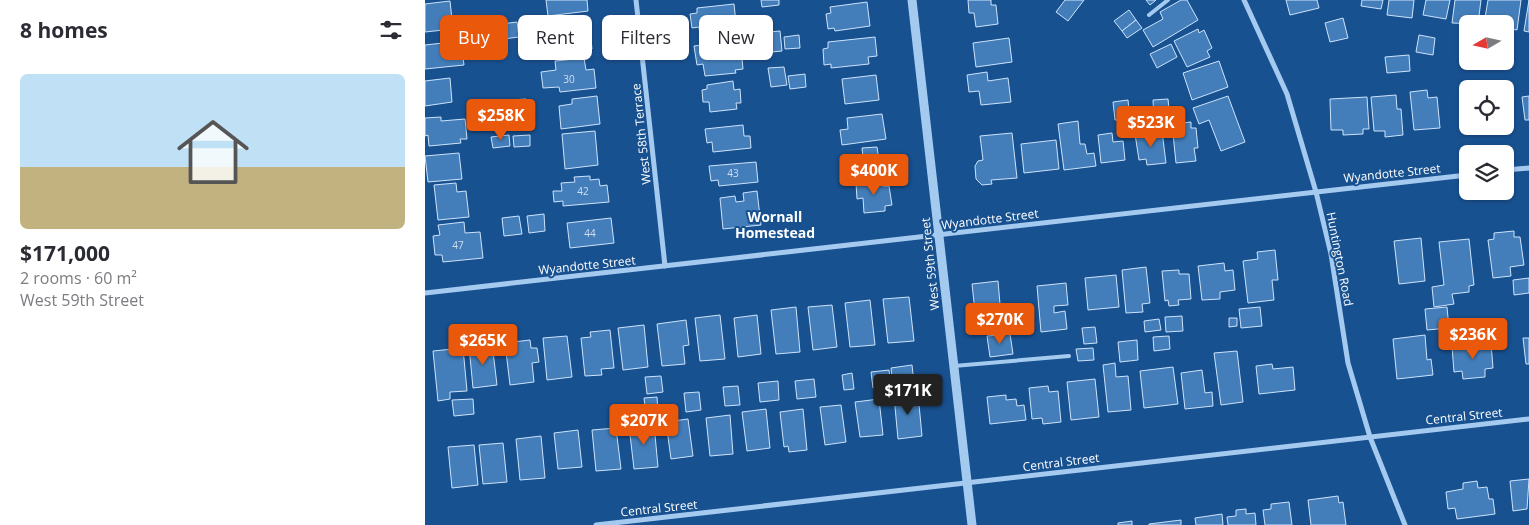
<!DOCTYPE html>
<html lang="en">
<head>
<meta charset="utf-8">
<style>
	body { margin:0; font-family:"Open Sans",sans-serif; background:#f7f7f7; color:#2b2b33; height:100vh; display:flex; flex-direction:column; font-size:19px; white-space:nowrap }
	* { box-sizing:border-box; margin:0 }
	p { font-size:16px; color:#7c7c81 }
	.icon { flex:none; width:28px; height:28px; fill:none; stroke:currentColor; stroke-width:2; stroke-linecap:round; stroke-linejoin:round }
	.map { position:relative; flex:1; overflow:hidden }
	.drawer { display:flex; flex-direction:column; background:#fff; width:425px }
	.drawer>* { flex:none }
	.top-card { position:absolute; left:15px; top:15px; width:475px; height:45px; display:flex; gap:10px }
	.needle { width:32px; rotate:261deg }
	.tools { position:absolute; left:1034px; top:15px; display:grid; gap:10px }
	.tools a { display:grid; place-items:center; width:55px; height:55px; border-radius:8px; background:#fff; box-shadow:0 1px 4px #0004; font-size:25px }
	.price { position:absolute; translate:-50% -42px; padding:0 11px; border-radius:5px; background:#ea580c; color:#fff; font-size:16px; line-height:32px; filter:drop-shadow(0 1px 2px #0008) }
	.price::after { content:''; position:absolute; left:50%; top:30px; width:15px; height:11px; margin-left:-8px; background:inherit; clip-path:polygon(0 0,100% 0,50% 100%) }
	.price.current { background:#222; color:#fff }
	ul { padding:0; list-style:none }
	li { display:grid; align-content:center; gap:10px; height:265px; padding:0 20px }
	li+li { border-top:1px solid #e1e1e2 }
	li span { display:grid; place-items:center; height:155px; border-radius:8px; color:#555 }
	li>.icon { margin-inline-start:auto }
	span .icon { width:90px; height:90px; fill:#fffc; stroke-width:1 }
	li b { font-size:21px }
	h2 { display:flex; justify-content:space-between; align-items:center; height:60px; padding:0 20px; font-size:21px }
	.tag { padding:0 18px; border-radius:8px; background:#fff; box-shadow:0 1px 4px #0004; font-size:18px; line-height:45px }
	.tag.current { background:#ea580c; color:#fff }
	main { display:flex; flex:1; min-height:0 }
	.map>svg:first-child { display:block }
</style>
</head>
<body>
<main>
<section class="drawer">
<h2>8 homes<svg class="icon" aria-label="filters" viewBox="0 0 24 24"><path d="M4 7h16M4 17h16"/><circle cx="9" cy="7" r="2"/><circle cx="15" cy="17" r="2"/></svg></h2>
<ul>
<li><span style="background:linear-gradient(#bfe0f5 60%,#c2b280 0)"><svg class="icon" aria-label="home" viewBox="0 0 24 24"><path d="M3 11l9-7 9 7M6 9v11h12V9"/></svg></span><div><b>$171,000</b><p>2 rooms · 60 m²</p><p>West 59th Street</p></div></li>
</ul>
</section>
<div class="map">
<svg width="1104" height="525" viewBox="0 0 1104 525">
	<rect width="100%" height="100%" fill="#185190"/>
	<g fill="#447eba" stroke="#cce3fb">
		<polygon points="121,0 162,0 163,11 123,16"/>
		<polygon points="336,0 354,0 354,5 337,7"/>
		<polygon points="543,0 566,0 566,5 571,5 573,24 551,27 549,13 544,13"/>
		<polygon points="640,0 659,0 643,21 631,12"/>
		<polygon points="721,0 731,0 725,5"/>
		<polygon points="756,0 762,0 773,20 728,47 718,30 738,19 735,12"/>
		<polygon points="861,0 892,0 894,8 865,15"/>
		<polygon points="937,0 958,0 956,9 936,6"/>
		<polygon points="964,0 989,0 987,18 962,15"/>
		<polygon points="1001,0 1025,0 1021,19 998,15"/>
		<polygon points="1030,0 1056,0 1053,24 1027,23"/>
		<polygon points="1063,0 1096,0 1092,30 1080,28 1080,24 1059,24"/>
		<polygon points="1104,0 1104,32 1099,31"/>
		<polygon points="25,1 28,29 0,32 0,4"/>
		<polygon points="442,2 445,26 410,31 409,28 403,29 401,14 406,13 405,7"/>
		<polygon points="309,4 311,23 299,24 300,34 275,36 274,27 267,28 265,14 272,13 272,8"/>
		<polygon points="704,10 711,20 697,31 689,21"/>
		<polygon points="157,18 158,29 165,29 167,49 130,52 128,29 139,28 138,20"/>
		<polygon points="918,18 923,38 905,42 900,23"/>
		<polygon points="711,20 717,28 702,38 697,31"/>
		<polygon points="92,22 94,37 78,39 76,24"/>
		<polygon points="773,29 774,33 779,30 787,48 782,51 785,57 762,67 749,41"/>
		<polygon points="355,31 357,51 336,53 334,33"/>
		<polygon points="374,35 375,48 360,49 359,37"/>
		<polygon points="994,35 1010,38 1008,55 991,52"/>
		<polygon points="450,37 452,56 443,57 444,64 406,68 406,64 399,65 398,49 403,48 403,42"/>
		<polygon points="584,38 587,62 551,67 548,43"/>
		<polygon points="36,41 39,65 0,69 0,45"/>
		<polygon points="292,43 292,50 305,48 306,54 309,54 310,58 317,58 318,69 310,70 311,73 280,76 278,64 272,65 269,46"/>
		<polygon points="746,44 752,57 732,68 725,54"/>
		<polygon points="984,55 985,71 962,73 960,57"/>
		<polygon points="159,58 161,70 169,69 171,88 135,92 134,87 118,88 116,72 131,70 130,61"/>
		<polygon points="794,61 803,87 767,100 758,73"/>
		<polygon points="359,67 362,85 346,87 343,68"/>
		<polygon points="562,72 563,81 583,78 586,102 556,105 554,91 544,92 542,75"/>
		<polygon points="380,74 381,87 365,89 363,76"/>
		<polygon points="451,75 454,100 420,104 417,79"/>
		<polygon points="25,78 27,102 0,106 0,81"/>
		<polygon points="308,81 309,90 315,89 316,103 311,103 312,109 285,112 284,102 278,102 277,90 282,89 282,85"/>
		<polygon points="1002,90 1003,98 1012,97 1015,128 989,130 985,92"/>
		<polygon points="971,95 972,109 976,109 978,135 960,137 960,131 949,131 946,97"/>
		<polygon points="172,96 175,124 136,129 134,106 147,104 147,99"/>
		<polygon points="803,96 820,142 796,151 784,120 774,124 768,108"/>
		<polygon points="1104,96 1104,120 1100,120 1097,97"/>
		<polygon points="942,97 944,129 938,129 938,134 918,135 918,130 906,130 905,99"/>
		<polygon points="101,99 103,114 86,115 85,100"/>
		<polygon points="743,99 745,119 729,121 728,100"/>
		<polygon points="703,100 705,119 690,120 688,102"/>
		<polygon points="81,102 82,117 67,119 65,103"/>
		<polygon points="457,114 461,139 417,145 415,130 423,129 422,118"/>
		<polygon points="16,117 16,121 40,119 42,139 35,139 36,143 4,146 3,135 0,136 0,118"/>
		<polygon points="653,121 655,144 660,144 662,154 669,153 671,166 639,170 633,124"/>
		<polygon points="766,122 766,128 771,128 773,148 769,148 771,161 751,163 747,124"/>
		<polygon points="318,125 319,136 325,136 326,148 288,152 287,142 282,143 280,129"/>
		<polygon points="170,131 173,165 140,169 137,134"/>
		<polygon points="737,131 741,163 722,165 721,159 714,160 710,134"/>
		<polygon points="587,133 592,178 566,180 567,184 557,185 551,179 550,166 553,161 558,160 555,136"/>
		<polygon points="687,133 688,142 698,141 700,160 676,163 673,135"/>
		<polygon points="84,135 85,146 68,148 66,137"/>
		<polygon points="105,135 105,146 89,147 88,136"/>
		<polygon points="631,140 634,169 599,173 596,144"/>
		<polygon points="452,147 454,160 461,160 462,176 423,180 422,168 429,167 428,158 438,157 437,148"/>
		<polygon points="34,153 37,179 3,182 0,156"/>
		<polygon points="331,162 333,182 294,186 293,180 286,181 284,166"/>
		<polygon points="165,176 165,180 174,179 175,186 182,185 184,202 138,206 138,201 129,202 128,191 137,191 136,183 150,182 149,177"/>
		<polygon points="458,180 458,186 464,186 467,205 460,206 460,211 439,213 438,198 432,199 431,183"/>
		<polygon points="31,183 32,192 41,191 44,217 13,220 9,185"/>
		<polygon points="332,191 336,225 298,229 295,198 310,196 311,202 319,201 318,193"/>
		<polygon points="119,214 120,231 104,233 102,216"/>
		<polygon points="94,216 97,234 79,236 77,218"/>
		<polygon points="186,218 189,243 145,248 142,223"/>
		<polygon points="39,222 40,233 55,232 58,258 18,262 17,255 10,255 8,236 15,235 13,225"/>
		<polygon points="1089,231 1089,237 1095,237 1099,265 1085,267 1086,276 1068,278 1063,240 1069,239 1069,233"/>
		<polygon points="996,238 1000,281 974,284 969,241"/>
		<polygon points="1044,239 1049,285 1044,286 1044,292 1027,294 1029,304 1009,307 1007,287 1019,285 1014,242"/>
		<polygon points="850,250 853,280 847,280 849,300 823,303 818,261 833,259 832,252"/>
		<polygon points="799,263 800,271 808,270 810,290 795,292 795,299 777,300 773,266"/>
		<polygon points="721,267 725,303 717,304 718,312 701,313 697,270"/>
		<polygon points="754,270 754,274 764,274 766,299 753,300 754,305 744,306 743,300 740,301 737,271"/>
		<polygon points="691,275 694,307 663,310 660,278"/>
		<polygon points="1104,278 1104,293 1089,295 1088,280"/>
		<polygon points="573,281 577,327 552,330 547,284"/>
		<polygon points="641,283 643,305 629,306 629,313 640,311 642,329 616,332 612,286"/>
		<polygon points="484,297 489,341 463,343 458,299"/>
		<polygon points="445,300 450,345 425,347 420,303"/>
		<polygon points="407,305 412,347 388,350 383,307"/>
		<polygon points="371,307 375,352 351,354 346,310"/>
		<polygon points="835,307 837,326 816,328 814,309"/>
		<polygon points="1022,307 1024,328 1002,330 1000,309"/>
		<polygon points="295,315 300,359 275,361 270,318"/>
		<polygon points="332,315 336,354 313,357 309,318"/>
		<polygon points="757,316 758,331 741,332 740,317"/>
		<polygon points="804,318 812,318 812,326 804,327"/>
		<polygon points="734,319 736,330 720,332 719,321"/>
		<polygon points="261,320 264,345 258,346 260,364 237,366 232,324"/>
		<polygon points="219,325 223,367 198,370 193,328"/>
		<polygon points="670,327 672,343 659,344 657,328"/>
		<polygon points="185,330 189,368 176,369 177,375 160,376 156,338 166,337 165,332"/>
		<polygon points="585,334 588,354 565,357 562,336"/>
		<polygon points="1000,335 1002,360 1006,359 1008,375 972,379 968,339"/>
		<polygon points="142,336 147,377 122,380 118,338"/>
		<polygon points="744,336 745,349 729,351 728,337"/>
		<polygon points="1098,338 1104,338 1104,364 1101,364"/>
		<polygon points="105,340 106,348 112,348 114,362 107,363 109,382 85,385 80,343"/>
		<polygon points="712,340 713,360 695,362 693,342"/>
		<polygon points="67,343 72,385 48,388 44,346"/>
		<polygon points="1066,343 1068,368 1060,369 1060,377 1038,379 1037,371 1029,372 1027,347"/>
		<polygon points="38,348 42,391 25,392 25,399 13,401 8,351"/>
		<polygon points="668,348 669,360 653,361 651,349"/>
		<polygon points="812,351 818,402 796,405 789,353"/>
		<polygon points="690,363 691,377 703,376 706,410 683,412 678,365"/>
		<polygon points="847,364 848,369 868,367 870,390 834,394 831,366"/>
		<polygon points="487,365 489,383 468,385 466,368"/>
		<polygon points="748,367 753,404 719,408 715,371"/>
		<polygon points="464,370 466,386 448,388 446,372"/>
		<polygon points="777,370 780,393 787,392 788,406 760,409 756,373"/>
		<polygon points="427,373 429,389 419,390 417,375"/>
		<polygon points="236,376 238,392 222,394 220,377"/>
		<polygon points="389,379 391,397 372,399 370,381"/>
		<polygon points="670,379 674,417 646,420 642,382"/>
		<polygon points="353,381 354,400 335,402 333,383"/>
		<polygon points="313,386 315,405 300,406 298,387"/>
		<polygon points="623,386 624,392 633,391 636,422 618,424 617,418 607,419 604,388"/>
		<polygon points="274,392 276,410 261,412 259,393"/>
		<polygon points="493,394 497,436 473,439 469,396"/>
		<polygon points="581,395 581,400 591,399 592,406 599,405 601,420 565,424 562,397"/>
		<polygon points="232,397 233,413 221,414 219,398"/>
		<polygon points="48,399 49,414 29,416 27,400"/>
		<polygon points="454,399 458,435 435,437 430,402"/>
		<polygon points="416,405 421,442 400,445 395,407"/>
		<polygon points="341,409 345,448 322,451 317,412"/>
		<polygon points="378,409 382,450 364,452 363,446 359,447 355,412"/>
		<polygon points="305,415 308,454 285,456 281,418"/>
		<polygon points="263,419 268,456 246,459 241,422"/>
		<polygon points="229,424 233,467 209,469 204,426"/>
		<polygon points="191,428 196,469 171,471 167,430"/>
		<polygon points="153,430 157,467 133,469 129,433"/>
		<polygon points="116,436 120,478 95,480 91,439"/>
		<polygon points="78,443 82,482 58,484 54,445"/>
		<polygon points="49,445 53,485 27,488 23,447"/>
		<polygon points="1104,479 1102,509 1088,511 1085,481"/>
		<polygon points="1052,481 1053,488 1062,487 1064,499 1068,499 1070,514 1032,519 1030,508 1023,509 1021,492 1038,489 1038,483"/>
		<polygon points="913,496 914,503 918,502 921,525 886,525 883,500"/>
		<polygon points="864,502 867,525 840,525 838,510 846,509 846,504"/>
		<polygon points="821,509 821,514 830,513 831,525 803,525 802,517 811,516 811,510"/>
		<polygon points="797,514 798,525 771,525 770,518"/>
		<polygon points="756,520 756,525 724,525 724,524"/>
		<polygon points="707,521 707,525 693,525 693,523"/>
	</g>
	<g fill="none" stroke-linecap="round" stroke-linejoin="round">
		<g stroke="#a5caf0" stroke-width="4">
			<polyline points="724,15 743,0"/>
			<polyline points="529,366 644,356"/>
		</g>
		<g stroke="#a5caf0" stroke-width="5">
			<polyline points="211,0 240,266"/>
			<polyline points="819,0 862,94 891,192 906,254 923,363 945,437 980,525"/>
			<polyline points="1080,170 1104,168"/>
			<polyline points="0,293 1042,175"/>
			<polyline points="171,525 1104,419"/>
		</g>
		<polyline stroke="#a5caf0" stroke-width="9" points="487,0 547,525"/>
	</g>
	<g text-anchor="middle" dominant-baseline="central" stroke-width="4" stroke-linejoin="round" paint-order="stroke">
		<g font-size="10" fill="#d0dfee">
			<text x="144" y="79">30</text>
			<text x="308" y="173">43</text>
			<text x="158" y="191">42</text>
			<text x="165" y="233">44</text>
			<text x="33" y="245">47</text>
		</g>
		<g font-size="12" fill="#fff" stroke="#185190">
			<text transform="translate(216 134) rotate(-96)">West 58th Terrace</text>
			<text transform="translate(967 173) rotate(-6)">Wyandotte Street</text>
			<text transform="translate(565 219) rotate(-7)">Wyandotte Street</text>
			<text transform="translate(915 259) rotate(79)">Huntington Road</text>
			<text transform="translate(505 264) rotate(-96)">West 59th Street</text>
			<text transform="translate(162 265) rotate(-6)">Wyandotte Street</text>
			<text transform="translate(1039 416) rotate(-6)">Central Street</text>
			<text transform="translate(636 462) rotate(-7)">Central Street</text>
			<text transform="translate(234 508) rotate(-6)">Central Street</text>
		</g>
		<g font-size="14" font-weight="bold" fill="#fff" stroke="#185190">
			<text x="350" y="216">Wornall<tspan x="350" dy="16">Homestead</tspan></text>
		</g>
	</g>
</svg>
<div class="tools">
<a><svg class="needle" viewBox="-14 -14 28 28"><path d="M0-13l5 13h-10z" fill="#e53935"/><path d="M0 13l5-13h-10z" fill="#7c7c81"/></svg></a>
<a><svg class="icon" aria-label="locate" viewBox="0 0 24 24"><circle cx="12" cy="12" r="6"/><path d="M12 2v4M12 18v4M2 12h4M18 12h4"/></svg></a>
<a><svg class="icon" aria-label="layers" viewBox="0 0 24 24"><path d="M12 4l9 5-9 5-9-5zM3 14l9 5 9-5"/></svg></a>
</div>
<b class="price" style="left:76px;top:141px">$258K</b>
<b class="price" style="left:726px;top:148px">$523K</b>
<b class="price" style="left:449px;top:196px">$400K</b>
<b class="price" style="left:575px;top:345px">$270K</b>
<b class="price" style="left:1048px;top:360px">$236K</b>
<b class="price" style="left:58px;top:366px">$265K</b>
<b class="price current" style="left:483px;top:416px">$171K</b>
<b class="price" style="left:219px;top:446px">$207K</b>
<div class="top-card">
<a class="tag current">Buy</a>
<a class="tag">Rent</a>
<a class="tag">Filters</a>
<a class="tag">New</a>
</div>
</div>
</main>
</body>
</html>
